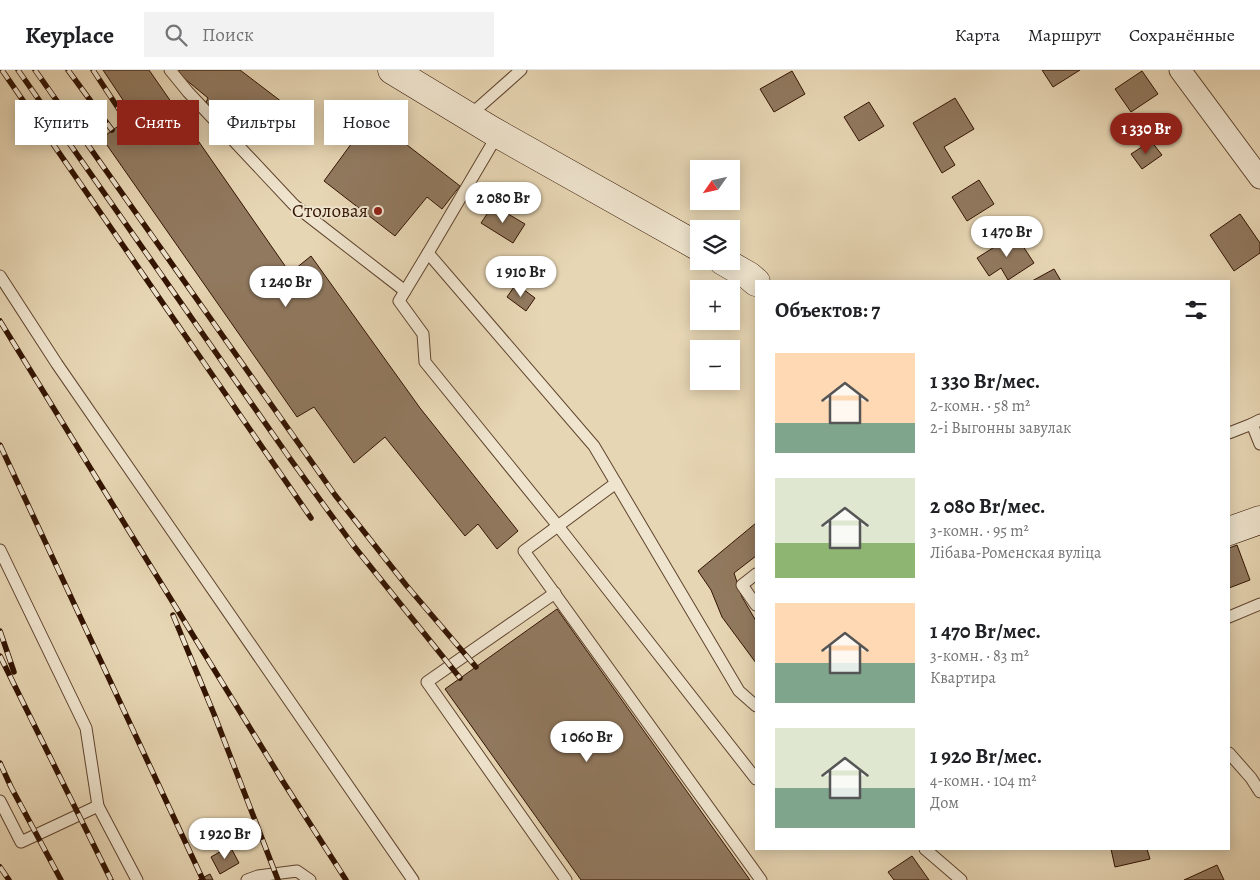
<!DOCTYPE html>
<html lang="ru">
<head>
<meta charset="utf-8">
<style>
	body { margin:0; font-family:Alegreya,serif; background:#f2f2f2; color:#202124; height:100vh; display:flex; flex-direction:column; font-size:19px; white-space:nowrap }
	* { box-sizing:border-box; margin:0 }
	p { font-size:16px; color:#757577 }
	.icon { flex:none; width:28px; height:28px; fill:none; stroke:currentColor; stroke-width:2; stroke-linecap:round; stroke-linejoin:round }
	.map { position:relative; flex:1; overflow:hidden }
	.panel { position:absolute; left:755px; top:210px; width:475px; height:570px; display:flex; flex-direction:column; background:#fff; border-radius:0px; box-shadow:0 2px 12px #0003 }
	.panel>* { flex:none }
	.top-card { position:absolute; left:15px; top:30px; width:475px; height:45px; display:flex; gap:10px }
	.needle { width:32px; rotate:236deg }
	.controls { position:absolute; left:690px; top:90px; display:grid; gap:10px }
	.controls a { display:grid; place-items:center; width:50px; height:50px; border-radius:0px; background:#fff; box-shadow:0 2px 12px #0003; font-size:25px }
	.price { position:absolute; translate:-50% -42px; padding:0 11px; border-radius:18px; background:#fff; color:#222; font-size:16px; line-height:32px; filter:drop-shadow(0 1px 2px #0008) }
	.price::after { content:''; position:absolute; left:50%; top:30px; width:15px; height:11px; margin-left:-8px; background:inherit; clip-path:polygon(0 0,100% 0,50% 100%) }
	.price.on { background:#8f2418; color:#fff }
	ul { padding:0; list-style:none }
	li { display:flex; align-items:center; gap:15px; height:125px; padding:0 20px }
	li span { display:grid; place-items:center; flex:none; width:140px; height:100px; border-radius:0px; color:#555 }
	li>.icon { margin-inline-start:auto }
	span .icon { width:60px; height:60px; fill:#fffc; stroke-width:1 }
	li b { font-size:21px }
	h2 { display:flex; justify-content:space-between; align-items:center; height:60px; padding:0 20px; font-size:21px }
	.pill { padding:0 18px; border-radius:0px; background:#fff; box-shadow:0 2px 12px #0003; font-size:18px; line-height:45px }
	.pill.on { background:#8f2418; color:#fff }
	header { display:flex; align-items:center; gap:30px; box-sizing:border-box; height:70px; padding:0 25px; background:#fff; border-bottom:1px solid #e0e0e0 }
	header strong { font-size:24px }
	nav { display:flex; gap:28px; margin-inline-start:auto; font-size:18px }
	.search { width:350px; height:45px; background:#f2f2f2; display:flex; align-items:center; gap:12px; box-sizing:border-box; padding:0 18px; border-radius:0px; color:#757577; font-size:19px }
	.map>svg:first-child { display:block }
</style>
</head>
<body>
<header>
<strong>Keyplace</strong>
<div class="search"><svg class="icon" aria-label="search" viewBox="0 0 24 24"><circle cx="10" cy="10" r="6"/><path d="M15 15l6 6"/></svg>Поиск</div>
<nav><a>Карта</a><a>Маршрут</a><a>Сохранённые</a></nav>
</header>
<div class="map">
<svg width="1260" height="810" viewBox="0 0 1260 810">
	<rect width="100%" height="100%" fill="#e7d6b4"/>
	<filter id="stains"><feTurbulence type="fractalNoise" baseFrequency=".004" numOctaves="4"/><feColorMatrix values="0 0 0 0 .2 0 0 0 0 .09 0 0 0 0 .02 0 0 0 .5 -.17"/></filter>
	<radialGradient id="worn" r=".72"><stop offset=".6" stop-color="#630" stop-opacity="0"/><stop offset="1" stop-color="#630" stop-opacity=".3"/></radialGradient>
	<g fill="#91795f" stroke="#331402">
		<polygon points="103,0 149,0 290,203 311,186 420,338 518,461 497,479 478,454 465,466 385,367 354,393 314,337 297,347 102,68 133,45"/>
		<polygon points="174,0 240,0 282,32 260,65 224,39 220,45 205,35 208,28"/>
		<polygon points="1042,0 1080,0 1053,17"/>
		<polygon points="792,1 805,24 774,42 760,19"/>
		<polygon points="1142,1 1158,24 1131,42 1115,19"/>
		<polygon points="955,28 974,59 944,77 955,95 942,103 913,53"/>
		<polygon points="869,32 884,56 859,71 844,47"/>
		<polygon points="371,47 460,116 442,139 427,127 395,166 324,111"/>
		<polygon points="1151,71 1162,85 1142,99 1131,84"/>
		<polygon points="979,110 994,134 967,151 952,127"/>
		<polygon points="493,135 525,154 513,173 481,153"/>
		<polygon points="1240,144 1260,173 1260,183 1234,201 1210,165"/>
		<polygon points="1015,164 1034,193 1008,210 1001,198 989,206 977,188"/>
		<polygon points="1054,199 1061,211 1032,211"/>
		<polygon points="516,214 535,228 526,241 507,227"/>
		<polygon points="756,453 756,486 734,503 742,527 756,551 756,593 722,547 711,520 698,501"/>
		<polygon points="1237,475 1250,510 1229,518 1229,478"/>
		<polygon points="557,539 750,810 581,810 445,619"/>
		<polygon points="230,776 239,793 220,804 211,787"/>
		<polygon points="1111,779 1147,779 1150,789 1115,797"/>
		<polygon points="912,786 929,810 894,810 888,802"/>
		<polygon points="1217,795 1224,810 1184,810"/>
		<polygon points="210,804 213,810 198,810"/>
	</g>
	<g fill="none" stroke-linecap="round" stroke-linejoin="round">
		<g stroke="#60442e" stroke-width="13">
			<g id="lane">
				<polyline points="170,0 188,22 294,135 405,221"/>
				<polyline points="469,46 521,0"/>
				<polyline points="498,64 428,183 594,376 739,621 756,636"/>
				<polyline points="428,183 399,231 423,264 425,292 558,456 756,709"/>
				<polyline points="0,206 57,294 413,810"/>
				<polyline points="1260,350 1252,354 1260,374"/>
				<polyline points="1229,363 1252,354"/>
				<polyline points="616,413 524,481 761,810"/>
				<polyline points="0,480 86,658 98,736 137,810"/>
				<polyline points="756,504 742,515 756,535"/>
				<polyline points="555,523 427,612 566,810"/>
				<polyline points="1229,547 1260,534"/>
				<polyline points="1229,683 1251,708 1260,722"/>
				<polyline points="0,731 21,772 98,736"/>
				<polyline points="925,779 961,810"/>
				<polyline points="247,810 258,806 297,801 310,810"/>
			</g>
		</g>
		<g stroke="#60442e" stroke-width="23">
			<polyline id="street" points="1180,0 1260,108"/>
		</g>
		<g stroke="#331402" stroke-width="29">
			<g id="secondary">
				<polyline points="392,0 491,60 699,177"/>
				<polyline points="723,191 749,206 756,212"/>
				<polyline points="1229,461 1260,450"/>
			</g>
		</g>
		<use href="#lane" stroke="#efe4ce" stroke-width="11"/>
		<use href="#street" stroke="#efe4ce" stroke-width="21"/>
		<use href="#secondary" stroke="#efe4ce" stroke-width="28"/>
		<g stroke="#331402" stroke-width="5.5">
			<g id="rail">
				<polyline points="2,0 311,448"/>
				<polyline points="18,0 291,390 353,475 460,608"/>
				<polyline points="35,0 335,425 406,515 476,597"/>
				<polyline points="68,0 112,60"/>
				<polyline points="93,0 126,50"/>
				<polyline points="0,251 282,710 346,810"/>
				<polyline points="0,375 203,810"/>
				<polyline points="173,545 214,644 278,810"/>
				<polyline points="0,561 14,602"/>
				<polyline points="0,586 111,810"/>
				<polyline points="0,693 11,717 61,810"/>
				<polyline points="0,797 9,810"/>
			</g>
		</g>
		<use href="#rail" stroke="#efe4ce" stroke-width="4" stroke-dasharray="11" stroke-linecap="butt"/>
	</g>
	<circle fill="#8f2418" stroke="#efe4ce" stroke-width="2" cx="378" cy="141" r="5"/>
	<g text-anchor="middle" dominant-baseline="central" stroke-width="4" stroke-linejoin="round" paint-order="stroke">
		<g font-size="19" fill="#331402" stroke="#efe4ce" text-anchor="end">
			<text x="368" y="141">Столовая</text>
		</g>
	</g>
	<rect width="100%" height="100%" filter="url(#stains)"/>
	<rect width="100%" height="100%" fill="url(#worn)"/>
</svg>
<div class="controls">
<a><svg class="needle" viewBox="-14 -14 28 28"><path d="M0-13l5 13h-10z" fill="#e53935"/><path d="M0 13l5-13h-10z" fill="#757577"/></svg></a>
<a><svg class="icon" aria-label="layers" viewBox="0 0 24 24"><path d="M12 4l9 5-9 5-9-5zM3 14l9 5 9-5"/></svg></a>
<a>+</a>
<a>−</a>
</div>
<b class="price on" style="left:1146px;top:85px">1 330 Br</b>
<b class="price" style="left:503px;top:154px">2 080 Br</b>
<b class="price" style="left:1007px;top:188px">1 470 Br</b>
<b class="price" style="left:521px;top:228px">1 910 Br</b>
<b class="price" style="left:286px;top:238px">1 240 Br</b>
<b class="price" style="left:587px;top:693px">1 060 Br</b>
<b class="price" style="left:225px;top:790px">1 920 Br</b>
<div class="top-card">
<a class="pill">Купить</a>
<a class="pill on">Снять</a>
<a class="pill">Фильтры</a>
<a class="pill">Новое</a>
</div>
<section class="panel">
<h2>Объектов: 7<svg class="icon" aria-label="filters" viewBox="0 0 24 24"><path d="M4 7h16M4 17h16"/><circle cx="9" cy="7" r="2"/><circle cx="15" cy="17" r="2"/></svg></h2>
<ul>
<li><span style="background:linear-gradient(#ffd9b3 70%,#7fa58c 0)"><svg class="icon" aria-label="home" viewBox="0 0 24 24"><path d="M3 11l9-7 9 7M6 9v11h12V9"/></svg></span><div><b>1 330 Br/мес.</b><p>2-комн. · 58 m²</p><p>2-і Выгонны завулак</p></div></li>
<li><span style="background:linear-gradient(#dfe7d0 65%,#8fb573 0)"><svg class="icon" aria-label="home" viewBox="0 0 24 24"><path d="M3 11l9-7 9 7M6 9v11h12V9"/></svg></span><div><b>2 080 Br/мес.</b><p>3-комн. · 95 m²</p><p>Лібава-Роменская вуліца</p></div></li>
<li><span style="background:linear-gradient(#ffd9b3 60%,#7fa58c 0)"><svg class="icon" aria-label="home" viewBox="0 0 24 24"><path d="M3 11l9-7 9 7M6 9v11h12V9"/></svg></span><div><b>1 470 Br/мес.</b><p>3-комн. · 83 m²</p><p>Квартира</p></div></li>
<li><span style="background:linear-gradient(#dfe7d0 60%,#7fa58c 0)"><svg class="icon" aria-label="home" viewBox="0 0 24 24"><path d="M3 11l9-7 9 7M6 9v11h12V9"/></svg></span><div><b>1 920 Br/мес.</b><p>4-комн. · 104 m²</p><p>Дом</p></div></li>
</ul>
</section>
</div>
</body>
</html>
